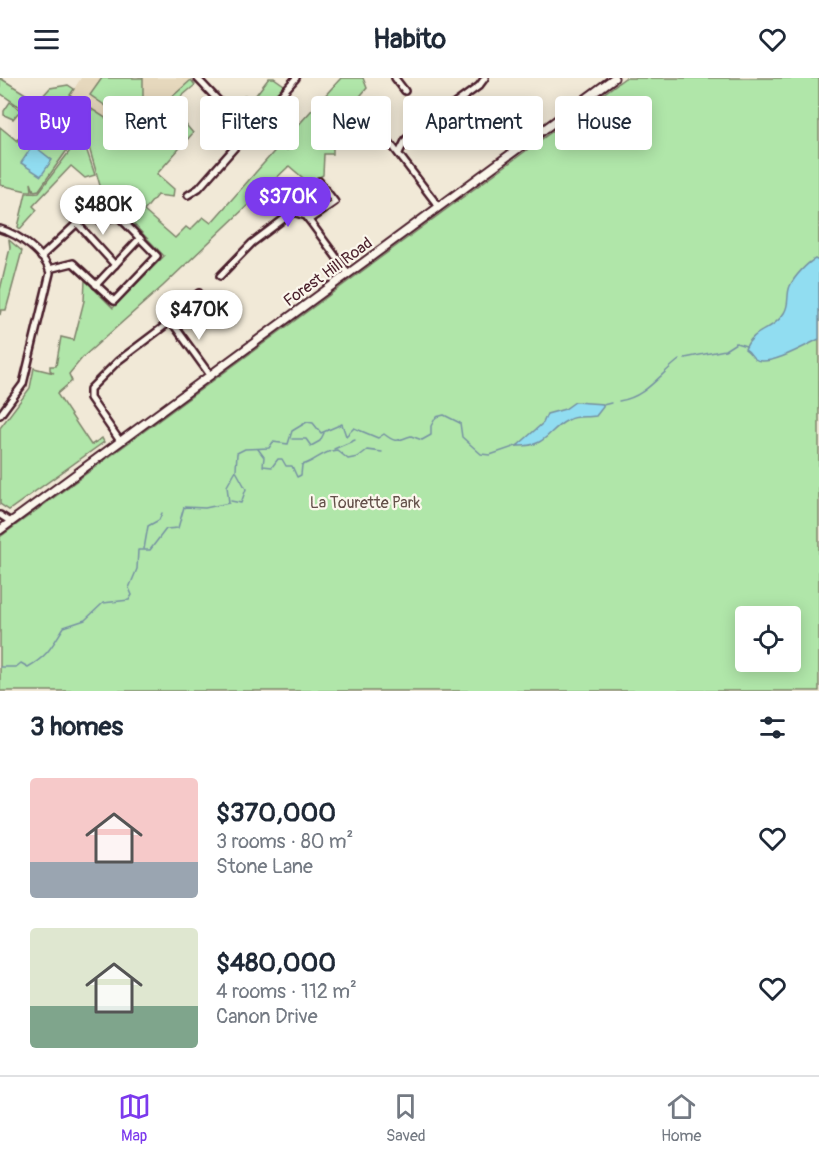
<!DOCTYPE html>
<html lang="en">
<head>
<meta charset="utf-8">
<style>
	body { margin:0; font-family:Pangolin,sans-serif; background:#f6f6f7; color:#1f2937; height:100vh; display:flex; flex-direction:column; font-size:22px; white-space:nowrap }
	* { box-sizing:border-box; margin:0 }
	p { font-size:20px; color:#747a83 }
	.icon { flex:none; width:33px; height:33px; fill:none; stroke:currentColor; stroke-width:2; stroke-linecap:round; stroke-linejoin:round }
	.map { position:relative; height:613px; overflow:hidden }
	.sheet { display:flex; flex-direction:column; background:#fff; flex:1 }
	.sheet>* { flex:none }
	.guide { position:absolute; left:18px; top:18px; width:783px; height:54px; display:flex; gap:12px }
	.tools { position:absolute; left:735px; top:528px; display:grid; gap:12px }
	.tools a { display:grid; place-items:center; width:66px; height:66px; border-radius:6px; background:#fff; box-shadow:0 3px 15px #0003; font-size:30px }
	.price { position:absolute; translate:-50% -51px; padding:0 14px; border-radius:21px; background:#fff; color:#222; font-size:20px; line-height:39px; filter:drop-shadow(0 2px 3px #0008) }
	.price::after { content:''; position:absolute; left:50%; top:36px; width:18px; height:14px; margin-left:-9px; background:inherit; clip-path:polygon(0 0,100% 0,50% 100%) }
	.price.current { background:#7c3aed; color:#fff }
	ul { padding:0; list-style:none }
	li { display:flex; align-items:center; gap:18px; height:150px; padding:0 30px }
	li span { display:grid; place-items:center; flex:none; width:168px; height:120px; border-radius:6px; color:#555 }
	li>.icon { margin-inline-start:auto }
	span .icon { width:72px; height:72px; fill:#fffc; stroke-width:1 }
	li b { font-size:26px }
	h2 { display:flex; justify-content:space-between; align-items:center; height:72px; padding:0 30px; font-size:26px }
	.tag { padding:0 21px; border-radius:6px; background:#fff; box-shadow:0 3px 15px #0003; font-size:21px; line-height:54px }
	.tag.current { background:#7c3aed; color:#fff }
	header { display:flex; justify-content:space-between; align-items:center; height:78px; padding:0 30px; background:#fff; font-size:27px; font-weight:700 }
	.dock { display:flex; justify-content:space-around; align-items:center; height:84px; border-top:2px solid #e0e1e3; background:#fff; font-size:16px; color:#747a83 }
	.dock a { display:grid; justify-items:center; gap:3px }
	.dock .current { color:#7c3aed }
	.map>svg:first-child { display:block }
</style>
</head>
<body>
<header><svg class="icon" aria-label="menu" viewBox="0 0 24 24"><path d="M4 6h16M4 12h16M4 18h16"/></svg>Habito<svg class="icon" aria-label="heart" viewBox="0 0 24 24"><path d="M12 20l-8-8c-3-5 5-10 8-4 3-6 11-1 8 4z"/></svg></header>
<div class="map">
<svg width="819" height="613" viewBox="0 0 819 613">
	<rect width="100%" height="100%" fill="#f1e9d7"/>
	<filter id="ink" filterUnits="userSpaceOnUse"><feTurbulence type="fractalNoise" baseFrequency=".0167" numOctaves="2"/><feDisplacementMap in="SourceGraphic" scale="12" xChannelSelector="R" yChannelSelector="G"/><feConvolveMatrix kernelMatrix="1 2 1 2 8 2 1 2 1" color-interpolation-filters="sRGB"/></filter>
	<g filter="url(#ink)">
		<polygon fill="#e6d8bd" points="81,0 189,0 191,2 165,25 158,22 133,58 70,17"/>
		<g fill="#b0e6a9" stroke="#7d826a" stroke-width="1.5" fill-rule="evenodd">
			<polygon points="0,0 32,20 41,20 50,10 68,7 74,11 70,17 133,58 158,22 165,25 191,2 195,7 170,28 193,55 157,96 174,111 173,119 157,117 144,133 175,160 186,149 190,152 203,139 211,145 279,68 287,72 297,58 292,54 341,0 363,0 367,10 356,23 361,30 345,30 345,63 333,63 333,76 324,76 323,97 309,105 289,88 163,208 83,279 69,296 72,303 57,316 91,367 102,360 104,364 9,432 0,426 0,350 30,310 34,290 54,295 50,292 50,288 56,288 61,259 74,262 84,223 85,202 113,230 164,178 117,129 108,133 101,122 97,126 101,111 89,69 87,71 65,57 63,59 0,15"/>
			<polygon points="102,0 143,0 143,28 132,46 90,17"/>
			<path d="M269 0H274L284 7 252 40C243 44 238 38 233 32L245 17 252 22Z"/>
			<path d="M625 0H819V613H0V459ZM746 538H790V584H746Z"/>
			<polygon points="10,24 63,63 62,66 67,69 72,65 39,112 34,113 31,105 32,113 27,113 0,107 0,49 16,62 20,60 18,63 25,68 34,57 26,51 31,44 18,35 13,41 4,37 4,33"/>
			<polygon points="75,66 87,73 95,97 85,100 71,88 33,128 37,132 20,151 18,149 26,115 39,114"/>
			<polygon points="9,162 22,173 6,232 1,232 0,237 0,212 10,170"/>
		</g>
		<g fill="#91ddf1" stroke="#7591a2" stroke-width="1.5">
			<polygon points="33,67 52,82 41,98 21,85"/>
			<path d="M815 181 819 183V261C807 267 767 290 755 281 751 278 750 274 745 271 754 250 772 254 784 235 790 226 786 217 790 208 794 199 807 185 815 181Z"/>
			<path d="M575 324 603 326V329L596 338C586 340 577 337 568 342 546 353 548 369 517 368L543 345 547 336 565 331Z"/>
		</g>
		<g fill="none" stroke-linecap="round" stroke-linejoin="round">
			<g stroke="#7591a2" stroke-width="1.5">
				<polyline points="685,280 725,272 736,265 746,268"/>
				<path d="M619 323C646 319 659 297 679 282"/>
				<polyline points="603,327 611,325"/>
				<polyline points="292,361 306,361 311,368 320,363 324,355"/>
				<path d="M258 371 264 379 263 388 272 389 278 381H282L286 388H292L297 399 301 397 302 387C315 384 322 373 337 372L348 381 358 379 367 372 382 374"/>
				<polyline points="334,371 355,362"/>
				<polyline points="231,423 241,425 246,411 236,393"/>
				<polyline points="144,471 148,448 159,442 162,435"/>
				<path d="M0 589H16L21 585 28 589C48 578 52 568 64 549L85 542 103 525 129 522 132 517 129 510 137 491 138 472H150L166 451 178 450 184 429 205 430 229 425 227 408 236 392 237 375 245 371 269 370 273 364 288 366 292 353 307 344 313 345 321 355 342 346 346 358 354 350 378 360 384 356C397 366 397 362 411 358L422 362 431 357V348L436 339 444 337 460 345 462 359 481 376 490 377 519 367"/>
			</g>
			<g stroke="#4a1f2b" stroke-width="10">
				<g id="minor">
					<polyline points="197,0 248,54"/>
					<polyline points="395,0 405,13"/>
					<polyline points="358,23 439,129"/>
					<polyline points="399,75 406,61 479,8 485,0"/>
					<polyline points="188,117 199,110 296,0"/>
					<polyline points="309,142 335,124 319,103"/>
					<polyline points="76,144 115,187"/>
					<path d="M0 151C18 156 46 176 50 195L23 306 0 337"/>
					<polyline points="41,179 90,133 100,143 118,138 157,178 114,223 73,185 49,191"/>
					<polyline points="220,198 252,165 293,134 306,138 348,195"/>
					<polyline points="96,207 140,160"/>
					<polyline points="171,243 210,297"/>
					<polyline points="120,363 90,320 90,311 118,283 171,243 175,234 199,215"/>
					<polyline points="0,437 11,444"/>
				</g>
			</g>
			<g stroke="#4a1f2b" stroke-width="11">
				<polyline id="tertiary" points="0,452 614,0"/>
			</g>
			<use href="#minor" stroke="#fbf7ec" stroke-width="5"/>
			<use href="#tertiary" stroke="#fbf7ec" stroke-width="7"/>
		</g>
	</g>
	<g text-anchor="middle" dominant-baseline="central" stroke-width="4.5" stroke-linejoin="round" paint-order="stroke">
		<g font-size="16" fill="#4a1f2b" stroke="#fbf7ec">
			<text transform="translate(328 194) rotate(-36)">Forest Hill Road</text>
		</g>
		<g font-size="16" fill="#64514a" stroke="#fbf7ec">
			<text x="365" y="425">La Tourette Park</text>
		</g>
	</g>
</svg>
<div class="tools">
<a><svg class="icon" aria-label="locate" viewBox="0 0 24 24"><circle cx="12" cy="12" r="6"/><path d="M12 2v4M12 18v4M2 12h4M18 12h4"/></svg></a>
</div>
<b class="price current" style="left:288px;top:150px">$370K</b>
<b class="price" style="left:103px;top:158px">$480K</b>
<b class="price" style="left:199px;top:263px">$470K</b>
<div class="guide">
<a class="tag current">Buy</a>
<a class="tag">Rent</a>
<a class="tag">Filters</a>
<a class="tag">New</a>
<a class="tag">Apartment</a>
<a class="tag">House</a>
</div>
</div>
<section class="sheet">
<h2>3 homes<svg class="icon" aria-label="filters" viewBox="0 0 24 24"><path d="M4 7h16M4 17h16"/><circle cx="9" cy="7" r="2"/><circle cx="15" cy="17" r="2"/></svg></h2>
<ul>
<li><span style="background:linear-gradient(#f6c9c9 70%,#9aa5b1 0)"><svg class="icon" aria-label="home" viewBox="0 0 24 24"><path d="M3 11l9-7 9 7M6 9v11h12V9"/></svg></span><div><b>$370,000</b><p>3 rooms · 80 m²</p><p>Stone Lane</p></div><svg class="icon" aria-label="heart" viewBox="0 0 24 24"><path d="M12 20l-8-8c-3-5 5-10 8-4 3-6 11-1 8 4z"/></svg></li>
<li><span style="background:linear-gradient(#dfe7d0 65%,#7fa58c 0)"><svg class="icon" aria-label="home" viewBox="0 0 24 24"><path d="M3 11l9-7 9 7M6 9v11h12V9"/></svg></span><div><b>$480,000</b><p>4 rooms · 112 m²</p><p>Canon Drive</p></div><svg class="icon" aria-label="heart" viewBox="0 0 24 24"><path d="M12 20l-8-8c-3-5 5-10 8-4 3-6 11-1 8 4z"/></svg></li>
</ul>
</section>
<nav class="dock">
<a class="current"><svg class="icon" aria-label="map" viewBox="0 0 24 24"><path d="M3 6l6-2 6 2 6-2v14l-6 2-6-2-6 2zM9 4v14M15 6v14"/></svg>Map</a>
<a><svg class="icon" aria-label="saved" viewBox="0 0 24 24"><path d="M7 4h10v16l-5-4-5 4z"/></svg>Saved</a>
<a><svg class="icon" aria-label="home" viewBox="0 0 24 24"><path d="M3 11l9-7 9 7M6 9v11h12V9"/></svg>Home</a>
</nav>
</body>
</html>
